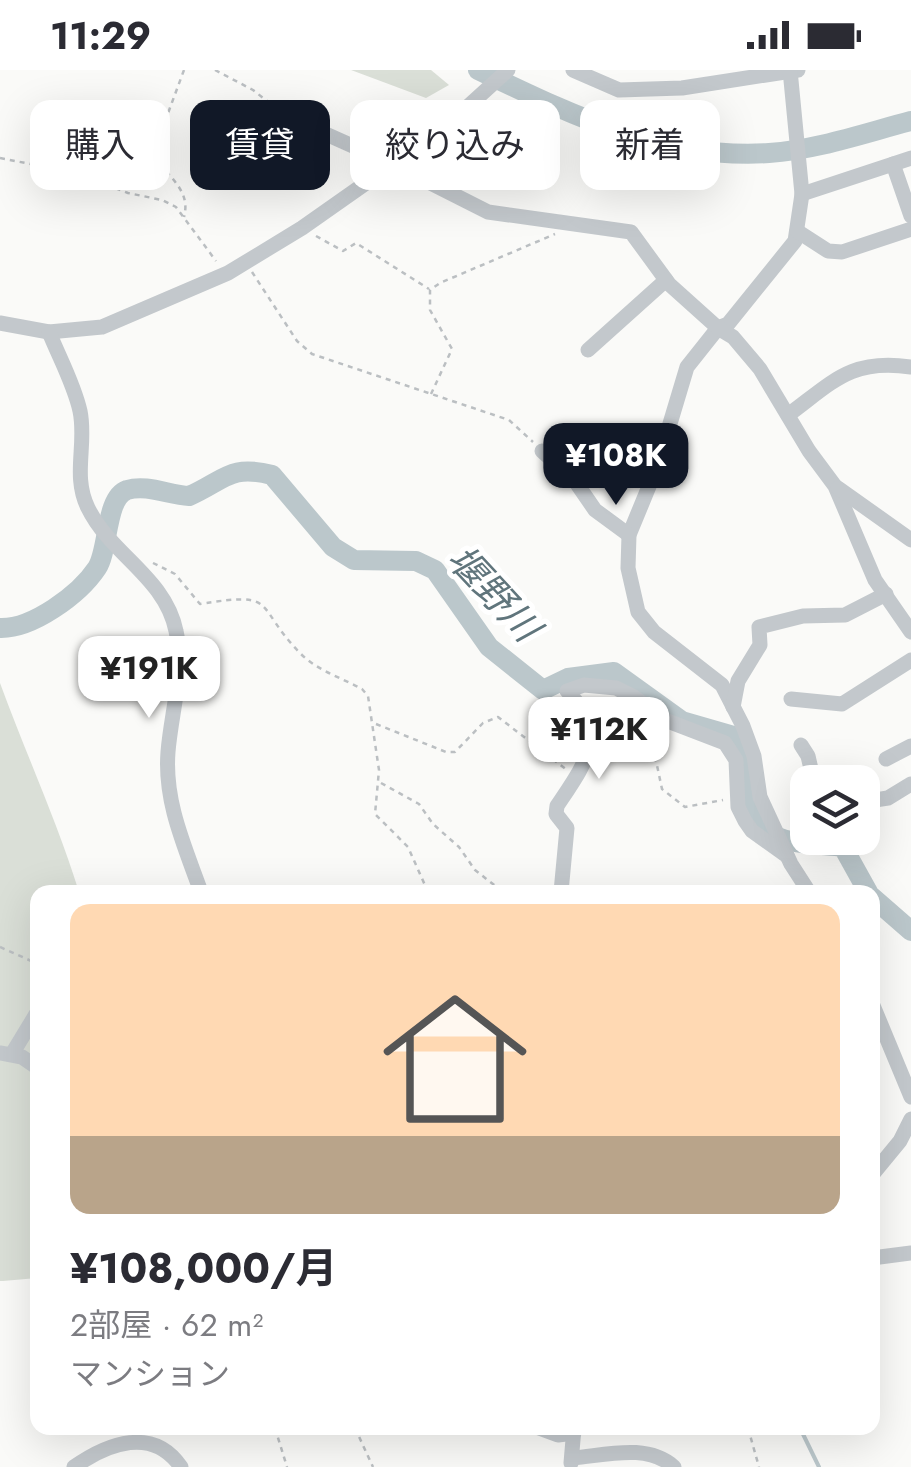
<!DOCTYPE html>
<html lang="ja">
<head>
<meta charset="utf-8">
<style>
	body { margin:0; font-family:Jost,"Noto Sans JP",sans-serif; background:#f2f2f3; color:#2b2b33; height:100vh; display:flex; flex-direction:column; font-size:38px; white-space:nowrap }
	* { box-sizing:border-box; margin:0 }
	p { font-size:32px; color:#7c7c81 }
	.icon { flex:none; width:55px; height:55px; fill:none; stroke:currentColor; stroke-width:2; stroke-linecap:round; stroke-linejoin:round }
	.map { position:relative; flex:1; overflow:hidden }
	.details { position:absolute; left:30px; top:815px; width:850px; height:550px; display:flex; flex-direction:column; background:#fff; border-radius:20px; box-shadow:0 10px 40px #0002 }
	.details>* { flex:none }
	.top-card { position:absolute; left:30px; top:30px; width:852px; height:90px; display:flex; gap:20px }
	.controls { position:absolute; left:790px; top:695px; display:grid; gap:20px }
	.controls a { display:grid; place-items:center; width:90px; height:90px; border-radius:20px; background:#fff; box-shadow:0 10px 40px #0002; font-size:50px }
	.price { position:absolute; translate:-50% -85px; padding:0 22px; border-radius:20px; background:#fff; color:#222; font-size:32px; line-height:65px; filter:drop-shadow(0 2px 5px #0008) }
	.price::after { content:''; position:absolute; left:50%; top:60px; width:30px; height:22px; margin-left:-15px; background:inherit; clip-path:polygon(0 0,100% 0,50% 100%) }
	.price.on { background:#111827; color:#fff }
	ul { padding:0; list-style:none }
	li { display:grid; align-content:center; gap:20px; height:530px; padding:0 40px }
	li span { display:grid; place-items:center; height:310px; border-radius:20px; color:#555 }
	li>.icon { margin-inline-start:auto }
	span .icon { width:180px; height:180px; fill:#fffc; stroke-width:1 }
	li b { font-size:42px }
	.pill { padding:0 35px; border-radius:20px; background:#fff; box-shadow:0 10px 40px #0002; font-size:35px; line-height:90px }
	.pill.on { background:#111827; color:#fff }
	.status { display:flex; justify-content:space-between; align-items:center; height:70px; padding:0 50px; background:#fff; direction:ltr }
	.status svg { height:28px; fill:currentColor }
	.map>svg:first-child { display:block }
</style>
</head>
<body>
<div class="status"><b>11:29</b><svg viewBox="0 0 49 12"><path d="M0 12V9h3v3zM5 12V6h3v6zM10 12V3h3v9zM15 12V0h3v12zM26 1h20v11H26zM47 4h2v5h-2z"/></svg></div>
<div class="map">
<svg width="911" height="1397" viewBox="0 0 911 1397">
	<rect width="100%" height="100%" fill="#fafaf8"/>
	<g fill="#dadfd7">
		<polygon points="351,0 431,0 449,15 426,28"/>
		<path d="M0 613C26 684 57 751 79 822H38L37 1208 3 1211H0Z"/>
	</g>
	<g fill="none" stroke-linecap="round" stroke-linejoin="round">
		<polyline stroke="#bbc7cb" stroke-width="4" points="800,1358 819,1397"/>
		<g stroke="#bbc7cb" stroke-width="20">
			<path d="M478 0C570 44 662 90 769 83 816 80 865 63 911 51"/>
			<path d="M0 558C32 559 79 525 97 498 109 480 105 428 127 420 147 414 169 425 189 426 225 410 230 394 272 405L333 477 354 490 416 491 435 500 489 577 543 620 568 608 614 602 682 651 734 666C744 684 745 700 747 720 754 777 797 772 843 777L868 822"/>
			<polyline points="872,827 911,861"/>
		</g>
		<g stroke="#bbbfc2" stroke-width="2.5" stroke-dasharray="5 5" stroke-linecap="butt">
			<path d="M184 0 154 81C163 106 192 117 184 147"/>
			<polyline points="215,0 253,20 281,42"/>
			<polyline points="0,88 76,103 128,123 162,130 176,137 216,191"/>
			<polyline points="316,166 343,181 356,173 429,219"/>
			<polyline points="252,202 297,271 312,284 509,350 533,372"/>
			<polyline points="431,324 452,279 430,240 430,220 440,213 555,164"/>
			<path d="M153 493 175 504 200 534C280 521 253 535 300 583 316 600 342 608 362 619L368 626 379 700 375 744 408 777 428 822"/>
			<polyline points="376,654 446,682 455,682 483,653 498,647 567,700"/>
			<polyline points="602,665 633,668 655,686 662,719 685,737 723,730"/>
			<polyline points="381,713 419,734 433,754 459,777 475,800 503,822"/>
			<polyline points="0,877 38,894"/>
			<polyline points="275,1358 287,1397"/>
			<polyline points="355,1358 373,1397"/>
			<polyline points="748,1358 759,1397"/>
		</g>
		<g stroke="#c3c8cc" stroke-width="15">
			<polyline points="573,0 619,20 682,18 798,0"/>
			<polyline points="790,0 802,124 795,171 728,254 718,258 687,297 657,397 629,465 628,498 638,542 654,562 722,615 743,656 754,686 760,727 791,794 809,822"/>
			<polyline points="290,48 393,94 488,142 631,162 669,214 718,258 733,267 760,299 809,381 835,416 875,510 911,562"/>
			<polyline points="893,94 911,146"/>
			<polyline points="802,124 911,88"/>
			<polyline points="797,161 828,181 842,182 911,159"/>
			<polyline points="0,253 49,262 102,257 228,203 302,158 393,94 464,40 508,0"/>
			<path d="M49 262C59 287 74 314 80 341 87 374 72 406 88 438 111 485 165 507 176 561 185 600 171 643 168 682 164 732 185 777 201 822"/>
			<polyline points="588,280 666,210"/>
			<path d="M788 345C833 312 851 288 911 297"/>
			<polyline points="542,381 575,411 595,440 629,465"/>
			<polyline points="838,418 911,470"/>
			<polyline points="791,629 842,634 911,590"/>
			<polyline points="733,637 738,611 760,575 759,557 803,546 845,545 886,524"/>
			<polyline points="801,675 808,686 814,712"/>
			<polyline points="886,689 911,676"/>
			<polyline points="862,732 888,728 911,714"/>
			<path d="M561 822 567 758 556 744 557 736C585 694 610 663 567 621L584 615 616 618 634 627 665 650 725 673 736 690 738 737 745 751 752 761 787 786"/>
			<polyline points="872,933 911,1027"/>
			<polyline points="0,983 22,987 38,998"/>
			<polyline points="12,984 38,941"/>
			<polyline points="872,1105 900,1071 911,1049"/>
			<polyline points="872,1188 911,1183"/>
			<polyline points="539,1358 558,1365 574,1363"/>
			<path d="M573 1388C607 1385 647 1373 674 1397"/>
			<polyline points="571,1393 574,1358"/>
			<path d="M74 1397C108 1373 153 1356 181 1397"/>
		</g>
	</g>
	<g text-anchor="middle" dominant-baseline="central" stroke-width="10" stroke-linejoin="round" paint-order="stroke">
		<g font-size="38" font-style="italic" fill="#60757c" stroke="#fff">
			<text transform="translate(494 523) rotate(47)">堰野川</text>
		</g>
	</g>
</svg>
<div class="controls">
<a><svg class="icon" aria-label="layers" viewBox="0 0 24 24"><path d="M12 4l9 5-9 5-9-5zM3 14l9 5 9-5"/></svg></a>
</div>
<b class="price on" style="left:616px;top:438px">¥108K</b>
<b class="price" style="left:149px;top:651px">¥191K</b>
<b class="price" style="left:599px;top:712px">¥112K</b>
<div class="top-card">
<a class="pill">購入</a>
<a class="pill on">賃貸</a>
<a class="pill">絞り込み</a>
<a class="pill">新着</a>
</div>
<section class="details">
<ul>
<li><span style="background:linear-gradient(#ffd9b3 75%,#b9a48a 0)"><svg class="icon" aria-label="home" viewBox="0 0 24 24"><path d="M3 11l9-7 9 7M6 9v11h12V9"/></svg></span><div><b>¥108,000/月</b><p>2部屋 · 62 m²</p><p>マンション</p></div></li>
</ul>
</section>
</div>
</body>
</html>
